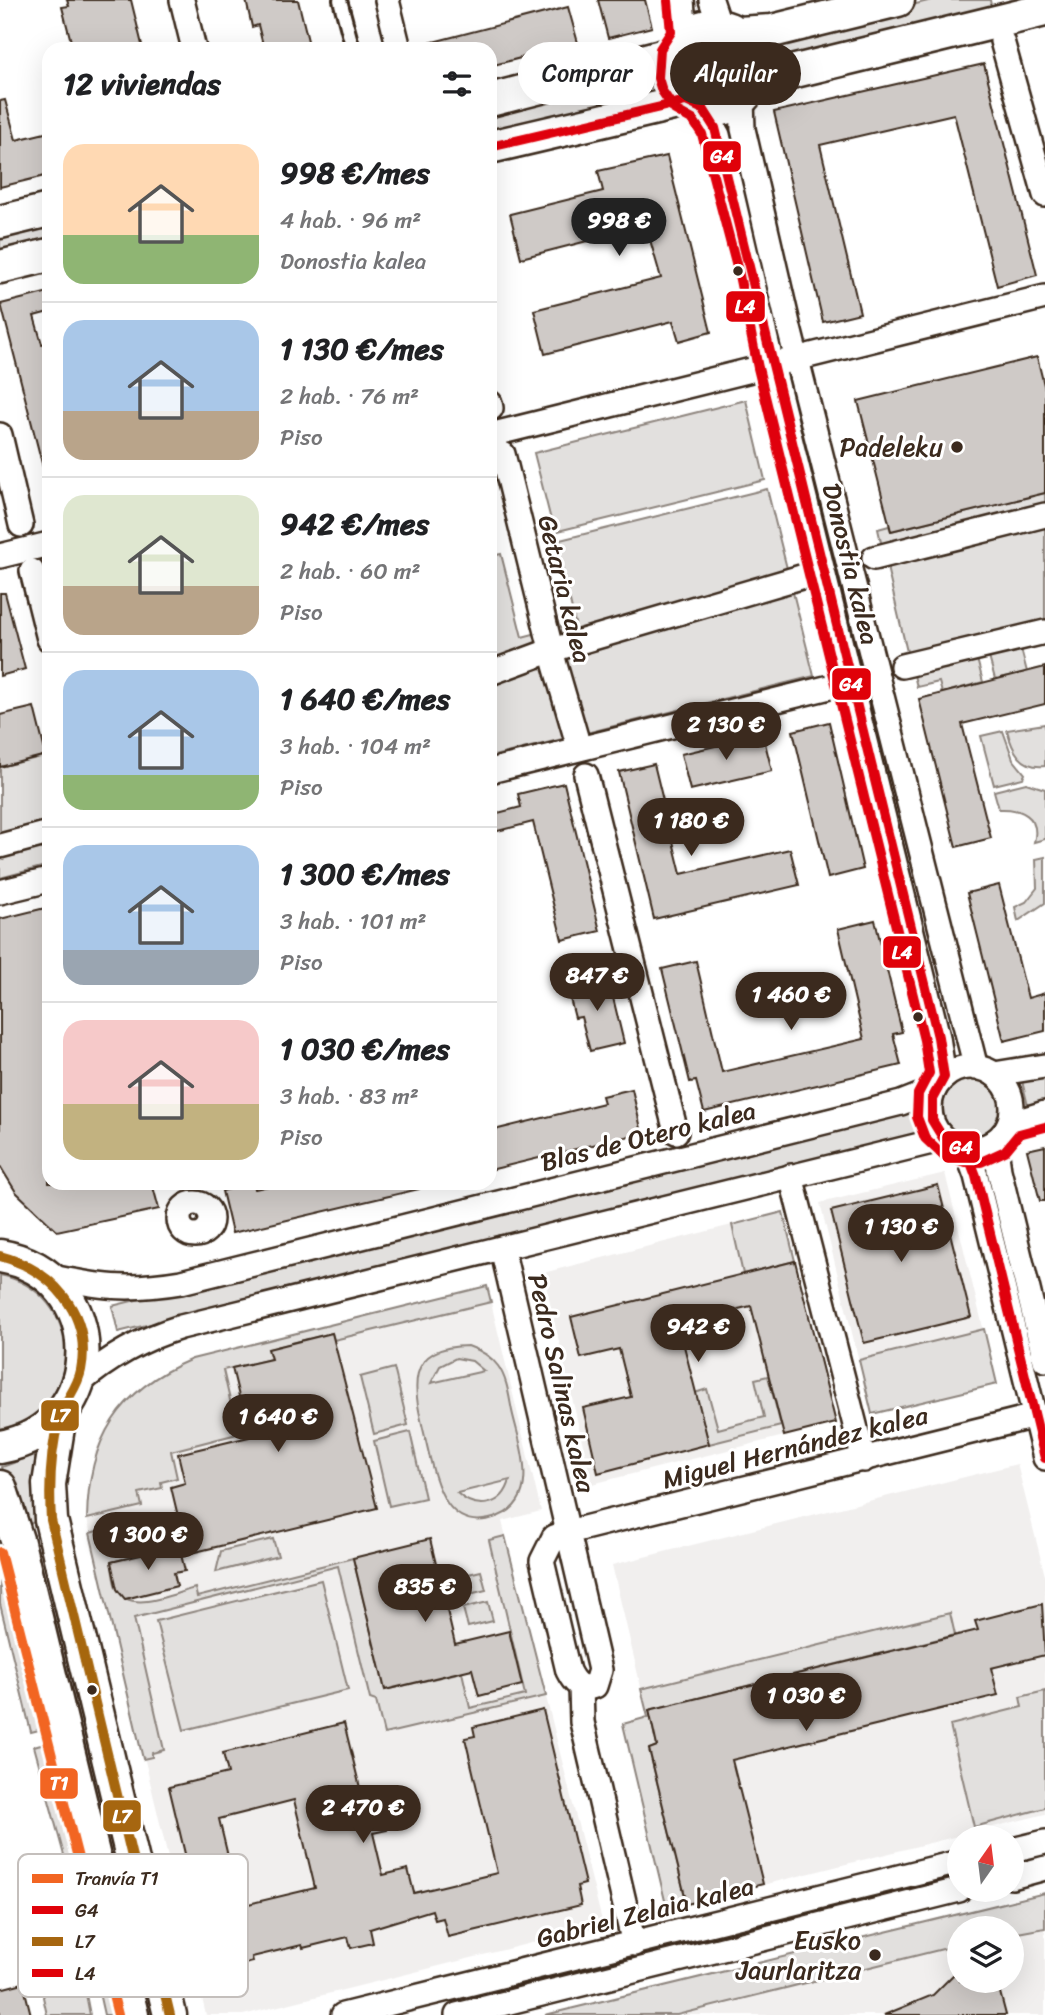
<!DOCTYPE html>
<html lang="es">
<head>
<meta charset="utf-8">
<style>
	body { margin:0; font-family:Sriracha,sans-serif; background:#f6f6f6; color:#202124; height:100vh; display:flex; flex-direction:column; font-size:26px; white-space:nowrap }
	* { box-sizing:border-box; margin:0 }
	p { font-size:23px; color:#757577 }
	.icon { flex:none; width:38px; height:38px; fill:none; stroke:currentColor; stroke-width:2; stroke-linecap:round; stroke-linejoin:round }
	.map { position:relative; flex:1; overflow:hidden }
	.drawer { position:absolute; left:42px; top:42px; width:455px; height:1148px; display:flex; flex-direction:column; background:#fff; border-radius:21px; box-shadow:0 7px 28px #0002 }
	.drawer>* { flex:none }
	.banner { position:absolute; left:518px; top:42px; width:422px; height:63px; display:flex; gap:14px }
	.needle { width:46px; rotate:14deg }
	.tools { position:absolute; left:947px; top:1825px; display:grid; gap:14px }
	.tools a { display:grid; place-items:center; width:77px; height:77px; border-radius:50%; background:#fff; box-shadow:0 7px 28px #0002; font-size:35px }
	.price { position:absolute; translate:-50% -60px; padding:0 16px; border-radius:24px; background:#3b2a1e; color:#fff; font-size:23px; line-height:46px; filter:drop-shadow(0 2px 4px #0008) }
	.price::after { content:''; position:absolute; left:50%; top:42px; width:21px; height:16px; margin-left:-10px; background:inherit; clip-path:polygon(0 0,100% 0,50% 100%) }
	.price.selected { background:#222; color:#fff }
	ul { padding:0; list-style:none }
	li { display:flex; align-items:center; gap:21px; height:175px; padding:0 21px }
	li+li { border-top:2px solid #e0e0e0 }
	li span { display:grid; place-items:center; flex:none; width:196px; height:140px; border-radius:21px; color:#555 }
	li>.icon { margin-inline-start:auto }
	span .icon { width:84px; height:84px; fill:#fffc; stroke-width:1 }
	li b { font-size:30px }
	h2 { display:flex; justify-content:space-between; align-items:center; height:84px; padding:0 21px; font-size:30px }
	.tag { padding:0 24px; border-radius:32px; background:#fff; box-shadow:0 7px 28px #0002; font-size:24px; line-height:63px }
	.tag.selected { background:#3b2a1e; color:#fff }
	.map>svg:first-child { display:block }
</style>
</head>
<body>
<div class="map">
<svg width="1045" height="2015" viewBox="0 0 1045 2015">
	<rect width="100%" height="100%" fill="#fff"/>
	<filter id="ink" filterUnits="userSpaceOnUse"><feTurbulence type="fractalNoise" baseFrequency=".0143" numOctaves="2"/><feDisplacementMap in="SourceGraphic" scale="14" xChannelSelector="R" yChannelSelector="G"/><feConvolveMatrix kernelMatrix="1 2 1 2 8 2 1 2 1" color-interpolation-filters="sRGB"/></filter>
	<g filter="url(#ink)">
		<g fill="#f1efee" fill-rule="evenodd">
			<polygon points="945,1173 997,1384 872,1414 820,1203"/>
			<polygon points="783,1212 836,1423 592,1484 543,1273"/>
			<polygon points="487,1286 541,1511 502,1521 603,1925 243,2015 206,2015 87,1519 95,1452 105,1430 135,1392 170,1368 192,1359"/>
			<polygon points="1017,1464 1045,1576 1045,1814 667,1909 623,1724 648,1717 612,1565"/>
			<path d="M1045 1893V2015H545ZM959 1928H1012V1981H959Z"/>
		</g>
		<g fill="#e2e0de" stroke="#8e857e" stroke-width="2" fill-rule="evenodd">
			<polygon points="932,0 990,0 992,11 783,66 776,39"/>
			<circle cx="714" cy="69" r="31"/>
			<polygon points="647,72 654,99 490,140 490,110"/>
			<polygon points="49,218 49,248 0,260 0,231"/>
			<polygon points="746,400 765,480 554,532 534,453"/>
			<polygon points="767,489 814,676 490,757 490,548 492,556 501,554 522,637 575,623 556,541"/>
			<polygon points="1045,493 1045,510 883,551 878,529 889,526 891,531"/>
			<polygon points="1045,525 1045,622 908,656 886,563"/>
			<polygon points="1021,649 1027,672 995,679 989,657"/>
			<polygon points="977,659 983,682 942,693 939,682 917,687 914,675"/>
			<path d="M1045 724V766C1021 769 1012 750 1007 730Z"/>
			<polygon points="1003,731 1013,759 1025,774 1023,778 994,785 981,736"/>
			<polygon points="49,755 49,865 0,878 0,767"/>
			<path d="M1026 783 1045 789V839L1034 842C1041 816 1020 808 999 809L994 791Z"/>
			<polygon points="1045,857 1045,903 1018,921 1015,907 1026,902 1037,888 1036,859"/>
			<polygon points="1045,1075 1045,1102 1028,1106 1022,1081"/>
			<circle cx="972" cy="1108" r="29"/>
			<polygon points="914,1107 921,1135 118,1332 112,1306"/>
			<polygon points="783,1212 795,1261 743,1274 732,1225"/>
			<path d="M0 1275C86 1293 87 1411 0 1429Z"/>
			<path d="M487 1286 491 1302 334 1340 332 1333 269 1349 271 1359 223 1370 236 1426 282 1415 284 1422 171 1451 177 1478 161 1482 162 1488 139 1493 142 1506 87 1519C88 1440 118 1390 192 1359Z"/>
			<polygon points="984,1329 997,1384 872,1414 859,1360"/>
			<path d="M468 1346C480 1350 490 1355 498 1366 507 1378 509 1396 512 1411 519 1443 542 1499 499 1516 443 1538 434 1474 425 1437 414 1392 402 1346 468 1346ZM456 1358 472 1361 484 1371 431 1383 440 1366ZM510 1480C503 1507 476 1511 457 1493Z"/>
			<polygon points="394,1368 408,1425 374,1434 360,1377"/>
			<polygon points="768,1376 781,1426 709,1444 695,1393 707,1389 718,1429 764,1417 755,1379"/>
			<polygon points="410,1432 425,1498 389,1506 374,1441"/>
			<polygon points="32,1456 37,1458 42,1517 25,1527 2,1467"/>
			<path d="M146 1517 149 1532 170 1527 174 1547 111 1562C113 1570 113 1582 117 1589 130 1615 174 1593 195 1588L197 1597 353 1558 385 1690 462 1672 470 1708 525 1695 489 1540 505 1536 546 1696 384 1734 376 1701 370 1699 338 1566 134 1618 164 1750 152 1753V1757L143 1759 90 1533Z"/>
			<polygon points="273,1539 278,1556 216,1572 221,1551"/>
			<polygon points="48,1547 163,2015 150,2015 38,1550"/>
			<polygon points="5,1557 47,1728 31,1732 0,1604 0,1559"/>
			<polygon points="481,1571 486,1590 461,1596 456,1577"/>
			<polygon points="321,1580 348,1690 184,1730 156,1621"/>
			<polygon points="488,1602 493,1621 468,1627 463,1608"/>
			<polygon points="950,1613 955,1635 649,1710 657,1746 649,1749 687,1904 667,1909 623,1724 648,1717 641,1689"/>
			<polygon points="1045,1691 1045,1808 974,1827 950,1725 1022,1707 1020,1697"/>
			<polygon points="51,1741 92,1903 81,1917 34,1746"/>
			<polygon points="1045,1893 1045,1928 1012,1934 1012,1928 959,1928 959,1945 677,2015 545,2015"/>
			<polygon points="91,1957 104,1965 122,2015 104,2015"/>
			<polygon points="72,1980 85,1989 90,2015 47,2015 43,1997 49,1986"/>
		</g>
		<g fill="#cfcac7" stroke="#3b2a1e" stroke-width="2" fill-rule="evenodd">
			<polygon points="67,0 131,0 143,49 73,49 62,7 69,6"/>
			<polygon points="246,0 298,0 310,49 264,49 258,25 252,27"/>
			<polygon points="598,0 645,0 652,27 608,38"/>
			<polygon points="568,7 578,43 490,66 490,49 425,49 425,44"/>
			<polygon points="984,64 1037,275 997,286 954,114 820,145 860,313 823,322 774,112"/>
			<polygon points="5,100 16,140 49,132 49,175 0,187 0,101"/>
			<polygon points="667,156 711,332 679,341 673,321 545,354 534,310 661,278 646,226 521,258 510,214 603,191 598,171"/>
			<polygon points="49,292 49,312 34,316 42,344 49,343 49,470 44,471 1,304"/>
			<polygon points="1037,357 1045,389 1045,493 891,531 858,401"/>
			<polygon points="0,593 5,593 25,669 0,676"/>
			<polygon points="1045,667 1045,704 962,724 991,838 956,847 919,699"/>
			<polygon points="34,707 46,755 0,767 0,715"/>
			<polygon points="829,722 863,869 828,878 793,731"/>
			<polygon points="763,735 772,771 690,790 681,754"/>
			<polygon points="654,764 681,874 790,849 799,885 654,919 619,772"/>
			<polygon points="564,783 600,931 562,940 533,822 490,833 490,815 521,807 518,794"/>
			<polygon points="999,885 1028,998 1045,993 1045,1031 1004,1041 967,893"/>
			<polygon points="49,907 49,1183 152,1183 159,1209 57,1231 16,1192 0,1166 0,919"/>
			<polygon points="875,920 902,1032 893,1034 901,1065 704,1112 696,1081 690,1082 662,969 696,961 722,1072 864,1039 838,929"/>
			<polygon points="608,977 624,1043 590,1051 581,1017 575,1018 567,987"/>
			<polygon points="632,1089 642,1133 490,1170 490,1131 604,1103 602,1096"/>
			<polygon points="1045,1146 1045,1201 1040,1201 1027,1150"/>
			<polygon points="253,1183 255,1189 281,1183 418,1183 419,1189 232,1233 222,1191"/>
			<polygon points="938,1185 971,1317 864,1343 831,1211"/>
			<polygon points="795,1261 836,1423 784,1436 751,1306 717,1314 719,1324 681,1334 709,1444 598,1473 583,1408 631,1397 619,1349 581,1358 571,1317"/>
			<polygon points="332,1333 377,1508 187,1554 171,1487 185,1483 178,1454 249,1437 232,1368 271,1359 268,1349"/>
			<polygon points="430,1539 455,1644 509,1631 522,1685 479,1696 472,1669 385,1690 353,1558"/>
			<polygon points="179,1546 185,1571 174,1573 177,1586 125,1599 117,1589 111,1562"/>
			<polygon points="1042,1604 1045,1655 991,1668 998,1695 732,1760 763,1884 687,1904 649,1749 657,1746 649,1710 978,1630 975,1621"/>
			<path d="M543 1710 585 1884 577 1886 581 1905 448 1937 443 1918 435 1920 432 1910 370 1929 373 1943 351 1948 348 1937 303 1948 302 1945 252 1957 253 1962 213 1971 169 1787 228 1773 223 1753 344 1723 364 1804 380 1801 387 1830 373 1833 383 1875 408 1869 414 1893 497 1873 465 1738 475 1736 473 1727ZM294 1800 315 1888 240 1906 219 1819Z"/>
			<polygon points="959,1969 959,1981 997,1981 1006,2015 884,2015 933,1995"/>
			<polygon points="23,1983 31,2015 0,2015 0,1989"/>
		</g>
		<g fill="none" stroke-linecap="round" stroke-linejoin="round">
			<g stroke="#3b2a1e" stroke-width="18">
				<polyline id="lane" points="340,0 353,49"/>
			</g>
			<g stroke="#3b2a1e" stroke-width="28">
				<g id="street">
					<polyline points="182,0 194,49"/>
					<polyline points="387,0 399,49"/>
					<polyline points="682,0 685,36"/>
					<polyline points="711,0 720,27"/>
					<polyline points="1002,41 1045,195"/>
					<polyline points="742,100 743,129 789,328 976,1068"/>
					<polyline points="703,109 718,135 772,365 938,1037 944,1077"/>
					<polyline points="490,403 491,408"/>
					<polyline points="0,435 21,525"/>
					<polyline points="490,435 1045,297"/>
					<polyline points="503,454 555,665 576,737"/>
					<polyline points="0,556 49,544"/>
					<polyline points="874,558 1045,515"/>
					<polyline points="32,571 49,639"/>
					<polyline points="902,666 1045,632"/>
					<polyline points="490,673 552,650 801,577"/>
					<polyline points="490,771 850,682"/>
					<polyline points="586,775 676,1132"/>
					<polyline points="0,846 49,833"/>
					<polyline points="0,892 49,880"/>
					<circle cx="971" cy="1108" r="41"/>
					<polyline points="994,1074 1045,1066"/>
					<polyline points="1009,1124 1045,1113"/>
					<polyline points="995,1141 999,1170 1045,1360"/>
					<polyline points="966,1149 976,1176 1045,1458"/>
					<polyline points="791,1176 864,1460"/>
					<circle cx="195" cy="1219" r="16"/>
					<path d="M502 1248C535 1388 567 1529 600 1670L595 1686C581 1691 574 1683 568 1671L542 1561 554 1537 568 1532 1035 1416"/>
					<path d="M47 1276C100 1287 127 1291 181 1282L901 1103 934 1090"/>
					<path d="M77 1385C109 1357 141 1339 181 1327L944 1139"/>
					<polyline points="581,1686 582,1722 634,1944"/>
					<polyline points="1012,1850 1045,1842"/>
					<polyline points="1012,1877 1045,1868"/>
					<polyline points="343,2015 959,1862"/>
					<polyline points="457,2015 959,1890"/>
				</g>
			</g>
			<g stroke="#3b2a1e" stroke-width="37">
				<g id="secondary">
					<circle cx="713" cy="68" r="42"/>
					<polyline points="738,33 772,31 898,0"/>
					<polyline points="752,85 783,74 1045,10"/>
					<polyline points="490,100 673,53"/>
					<polyline points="490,147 686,101"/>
					<polyline points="0,222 49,210"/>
					<polyline points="0,267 49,255"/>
					<path d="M0 1256C110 1274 110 1428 0 1447"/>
					<polyline points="60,1415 49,1484 51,1520 170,2015"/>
					<polyline points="0,1487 18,1543 132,2015"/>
				</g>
			</g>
			<use href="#lane" stroke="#fff" stroke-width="12"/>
			<use href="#street" stroke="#fff" stroke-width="23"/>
			<use href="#secondary" stroke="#fff" stroke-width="32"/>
			<g stroke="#fff" stroke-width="16">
				<polyline id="bus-1" points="490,147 686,101 703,109 715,128 938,1037 944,1077 932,1099 932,1120 943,1138 966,1149 976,1176 1045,1458"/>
			</g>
			<g stroke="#fff" stroke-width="16">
				<path id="bus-2" d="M0 1256C52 1270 92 1313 81 1370 78 1388 64 1401 59 1419 50 1452 49 1486 51 1520L170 2015"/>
			</g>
			<g stroke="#fff" stroke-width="16">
				<polyline id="bus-3" points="668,1 671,32 660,49 658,78 662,91 675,110 693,120 702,134 739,275 758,368 924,1040 929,1073 918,1094 917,1117 925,1138 942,1154 965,1162 981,1162 1005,1151 1019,1134 1045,1127"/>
			</g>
			<use href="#bus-1" stroke="#e00109" stroke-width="10"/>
			<use href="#bus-2" stroke="#a66610" stroke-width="10"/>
			<use href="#bus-3" stroke="#e00109" stroke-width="10"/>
			<g stroke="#fff" stroke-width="16">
				<polyline id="tram-1" points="0,1552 118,2015"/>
			</g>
			<use href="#tram-1" stroke="#f26522" stroke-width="10"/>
		</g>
	</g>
	<g fill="#3b2a1e" stroke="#fff" stroke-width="2.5">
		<circle cx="738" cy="271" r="6"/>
		<circle cx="957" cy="447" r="7"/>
		<circle cx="918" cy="1017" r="6"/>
		<circle cx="92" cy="1690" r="6"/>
		<circle cx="875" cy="1955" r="7"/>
	</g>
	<g text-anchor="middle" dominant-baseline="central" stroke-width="6" stroke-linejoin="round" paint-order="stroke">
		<g font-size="26" fill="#3b2a1e" stroke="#fff" text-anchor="end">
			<text x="943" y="447">Padeleku</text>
			<text x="861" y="1940">Eusko<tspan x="861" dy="30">Jaurlaritza</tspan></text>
		</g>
		<g font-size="26" fill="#3b2a1e" stroke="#fff">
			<text transform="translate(851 564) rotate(76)">Donostia kalea</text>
			<text transform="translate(565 589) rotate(76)">Getaria kalea</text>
			<text transform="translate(648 1136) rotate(-14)">Blas de Otero kalea</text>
			<text transform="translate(562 1383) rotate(77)">Pedro Salinas kalea</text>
			<text transform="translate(795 1447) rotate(-14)">Miguel Hernández kalea</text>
			<text transform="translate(645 1912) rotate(-14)">Gabriel Zelaia kalea</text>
		</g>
	</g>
	<rect x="18" y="1854" width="230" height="143" rx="10" fill="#fff" stroke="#c4bfbc" stroke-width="2"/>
	<rect x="32" y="1874" width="31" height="9" fill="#f26522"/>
	<rect x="32" y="1906" width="31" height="8" fill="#e00109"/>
	<rect x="32" y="1937" width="31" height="9" fill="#a66610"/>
	<rect x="32" y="1969" width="31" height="8" fill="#e00109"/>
	<g font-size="19" fill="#3b2a1e">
		<text x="75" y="1885">Tranvía T1</text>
		<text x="75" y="1917">G4</text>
		<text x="75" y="1948">L7</text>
		<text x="75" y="1980">L4</text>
	</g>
	<g stroke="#fff" stroke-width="2.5">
		<rect x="702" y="140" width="40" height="33" rx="7" fill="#e00109"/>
		<rect x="725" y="290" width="41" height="33" rx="7" fill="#e00109"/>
		<rect x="831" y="667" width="41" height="34" rx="7" fill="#e00109"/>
		<rect x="882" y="935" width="40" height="34" rx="7" fill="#e00109"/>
		<rect x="941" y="1130" width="40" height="34" rx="7" fill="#e00109"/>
		<rect x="40" y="1399" width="40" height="33" rx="7" fill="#a66610"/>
		<rect x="39" y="1767" width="40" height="33" rx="7" fill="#f26522"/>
		<rect x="102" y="1799" width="40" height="34" rx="7" fill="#a66610"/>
	</g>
	<g font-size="19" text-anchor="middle" font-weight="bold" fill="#fff">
		<text x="722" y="163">G4</text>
		<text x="745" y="313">L4</text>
		<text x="851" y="691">G4</text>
		<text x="902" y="959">L4</text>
		<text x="961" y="1154">G4</text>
		<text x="60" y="1422">L7</text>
		<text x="59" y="1790">T1</text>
		<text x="122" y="1823">L7</text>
	</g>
</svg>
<div class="tools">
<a><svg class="needle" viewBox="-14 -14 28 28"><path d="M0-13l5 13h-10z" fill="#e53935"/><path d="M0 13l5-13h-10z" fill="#757577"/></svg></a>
<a><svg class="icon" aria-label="layers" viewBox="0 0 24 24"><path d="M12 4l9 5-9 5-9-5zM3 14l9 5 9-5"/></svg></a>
</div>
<b class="price selected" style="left:619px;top:258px">998 €</b>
<b class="price" style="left:726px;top:762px">2 130 €</b>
<b class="price" style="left:691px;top:858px">1 180 €</b>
<b class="price" style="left:597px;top:1013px">847 €</b>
<b class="price" style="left:791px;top:1032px">1 460 €</b>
<b class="price" style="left:901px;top:1264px">1 130 €</b>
<b class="price" style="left:698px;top:1364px">942 €</b>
<b class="price" style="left:278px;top:1454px">1 640 €</b>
<b class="price" style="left:148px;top:1572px">1 300 €</b>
<b class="price" style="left:425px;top:1624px">835 €</b>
<b class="price" style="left:806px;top:1733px">1 030 €</b>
<b class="price" style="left:363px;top:1845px">2 470 €</b>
<div class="banner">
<a class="tag">Comprar</a>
<a class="tag selected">Alquilar</a>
</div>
<section class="drawer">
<h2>12 viviendas<svg class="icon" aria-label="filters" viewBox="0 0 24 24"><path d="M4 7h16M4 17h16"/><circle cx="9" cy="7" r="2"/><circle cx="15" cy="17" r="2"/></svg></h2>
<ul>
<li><span style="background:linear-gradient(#ffd9b3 65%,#8fb573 0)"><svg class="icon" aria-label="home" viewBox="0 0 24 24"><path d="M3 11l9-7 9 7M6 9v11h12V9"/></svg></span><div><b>998 €/mes</b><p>4 hab. · 96 m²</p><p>Donostia kalea</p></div></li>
<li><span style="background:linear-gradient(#a9c7e8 65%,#b9a48a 0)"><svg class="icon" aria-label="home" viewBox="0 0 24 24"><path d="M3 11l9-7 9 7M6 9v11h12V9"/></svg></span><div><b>1 130 €/mes</b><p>2 hab. · 76 m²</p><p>Piso</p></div></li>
<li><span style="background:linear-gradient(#dfe7d0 65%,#b9a48a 0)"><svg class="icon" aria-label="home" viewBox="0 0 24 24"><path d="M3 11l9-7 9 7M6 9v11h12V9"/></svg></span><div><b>942 €/mes</b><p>2 hab. · 60 m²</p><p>Piso</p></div></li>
<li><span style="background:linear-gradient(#a9c7e8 75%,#8fb573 0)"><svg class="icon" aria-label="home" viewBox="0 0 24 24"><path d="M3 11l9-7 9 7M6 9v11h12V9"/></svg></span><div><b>1 640 €/mes</b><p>3 hab. · 104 m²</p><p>Piso</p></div></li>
<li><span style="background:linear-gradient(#a9c7e8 75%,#9aa5b1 0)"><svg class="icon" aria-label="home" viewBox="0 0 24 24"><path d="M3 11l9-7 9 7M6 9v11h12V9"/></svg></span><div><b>1 300 €/mes</b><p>3 hab. · 101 m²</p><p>Piso</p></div></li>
<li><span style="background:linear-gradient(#f6c9c9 60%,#c2b280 0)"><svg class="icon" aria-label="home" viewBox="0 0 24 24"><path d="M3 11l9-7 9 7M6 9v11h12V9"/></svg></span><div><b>1 030 €/mes</b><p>3 hab. · 83 m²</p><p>Piso</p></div></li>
</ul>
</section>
</div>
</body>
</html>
